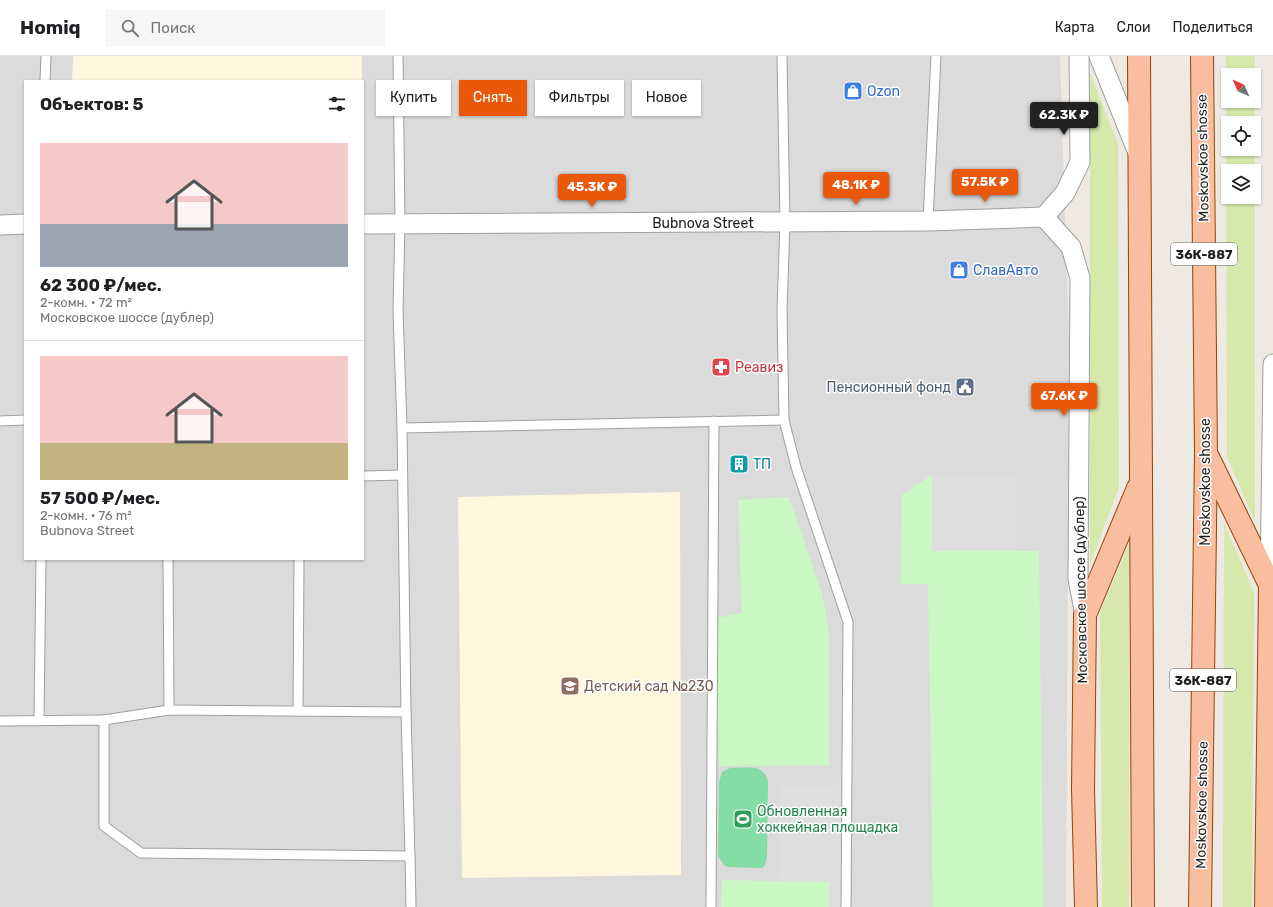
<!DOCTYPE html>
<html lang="ru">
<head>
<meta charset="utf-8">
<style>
	body { margin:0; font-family:Rubik,sans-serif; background:#f6f6f6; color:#202124; height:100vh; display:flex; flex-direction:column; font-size:15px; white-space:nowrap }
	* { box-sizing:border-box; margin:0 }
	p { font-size:13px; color:#757577 }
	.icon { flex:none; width:22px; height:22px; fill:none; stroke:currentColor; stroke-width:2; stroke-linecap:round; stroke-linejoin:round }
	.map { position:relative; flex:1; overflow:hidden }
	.side { position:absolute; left:24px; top:24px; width:340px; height:480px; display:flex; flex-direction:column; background:#fff; border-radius:0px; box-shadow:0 1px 3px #0004 }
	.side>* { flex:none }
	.banner { position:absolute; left:376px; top:24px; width:380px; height:36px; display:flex; gap:8px }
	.needle { width:26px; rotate:315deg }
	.fabs { position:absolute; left:1221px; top:12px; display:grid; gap:8px }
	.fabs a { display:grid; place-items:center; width:40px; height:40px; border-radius:0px; background:#fff; box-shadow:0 1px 3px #0004; font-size:20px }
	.price { position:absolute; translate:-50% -34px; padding:0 9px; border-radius:4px; background:#ea580c; color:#fff; font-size:13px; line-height:26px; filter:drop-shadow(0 1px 2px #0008) }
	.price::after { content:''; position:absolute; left:50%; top:24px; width:12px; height:9px; margin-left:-6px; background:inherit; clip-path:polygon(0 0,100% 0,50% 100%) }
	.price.on { background:#222; color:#fff }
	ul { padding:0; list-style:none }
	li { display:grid; align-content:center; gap:8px; height:212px; padding:0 16px }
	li+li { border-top:1px solid #e0e0e0 }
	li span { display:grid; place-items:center; height:124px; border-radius:0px; color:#555 }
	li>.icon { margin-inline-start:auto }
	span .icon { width:72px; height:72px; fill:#fffc; stroke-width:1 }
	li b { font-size:17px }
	h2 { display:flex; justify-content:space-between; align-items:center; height:48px; padding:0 16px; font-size:17px }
	.chip { padding:0 14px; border-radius:0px; background:#fff; box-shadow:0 1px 3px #0004; font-size:14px; line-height:36px }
	.chip.on { background:#ea580c; color:#fff }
	header { display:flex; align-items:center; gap:24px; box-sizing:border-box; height:56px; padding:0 20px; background:#fff; border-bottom:1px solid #e0e0e0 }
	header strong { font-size:19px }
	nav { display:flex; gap:22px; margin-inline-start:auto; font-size:14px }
	.search { width:280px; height:36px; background:#f6f6f6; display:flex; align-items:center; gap:10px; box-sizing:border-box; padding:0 14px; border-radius:0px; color:#757577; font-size:15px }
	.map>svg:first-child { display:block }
</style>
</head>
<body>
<header>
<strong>Homiq</strong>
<div class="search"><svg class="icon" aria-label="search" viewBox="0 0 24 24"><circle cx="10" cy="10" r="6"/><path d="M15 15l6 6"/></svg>Поиск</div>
<nav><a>Карта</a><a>Слои</a><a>Поделиться</a></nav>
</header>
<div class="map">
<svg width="1273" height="851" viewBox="0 0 1273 851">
	<rect width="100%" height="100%" fill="#efe9e4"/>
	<path fill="#dcdbdb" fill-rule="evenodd" d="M0 0H1060L1069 293 1066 851H0ZM25 25H363V503H25Z"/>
	<g fill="#fef7de">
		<polygon points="73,0 362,0 362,25 72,25"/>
		<polygon points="680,436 681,819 462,822 458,441"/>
	</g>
	<g fill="#d6e8ab" fill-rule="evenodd">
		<path d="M1226 0H1255V466L1227 401ZM1228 19H1254V45H1228ZM1228 67H1254V93H1228ZM1228 115H1254V141H1228Z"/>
		<polygon points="1090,17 1118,88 1119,431 1090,509"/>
		<polygon points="1224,467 1254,536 1252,851 1223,851"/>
		<polygon points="1129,488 1129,851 1102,851 1100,556"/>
	</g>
	<g fill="#c9f8c2">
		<polygon points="932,419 932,495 1039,495 1043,851 933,851 928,528 901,528 902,439"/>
		<polygon points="789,441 822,538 829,575 829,709 719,710 717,562 742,557 738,444"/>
		<polygon points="722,824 829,826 829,851 721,851"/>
	</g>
	<path fill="#84dca7" d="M730 712C745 712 764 707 768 725L767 801 765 809 762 812 728 811 724 809 718 800 719 726 722 716Z"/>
	<g fill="#dedede">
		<polygon points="932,419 1016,420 1016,495 932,495"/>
		<polygon points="843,729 842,851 829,851 829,826 779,825 780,731"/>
	</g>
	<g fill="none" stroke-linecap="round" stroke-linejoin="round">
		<g stroke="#9f9f9f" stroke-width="11">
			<g id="lane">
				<polyline points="398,0 400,168 398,255 402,372 406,656 410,800"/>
				<polyline points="782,0 785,166 782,254 784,364 796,411 848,566 846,851"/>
				<polyline points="45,25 46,0"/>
				<polyline points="928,165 936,0"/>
				<polyline points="0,365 25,364"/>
				<polyline points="402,372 784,364"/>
				<polyline points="363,420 402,419"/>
				<polyline points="168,503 169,654"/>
				<polyline points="298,655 299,503"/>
				<polyline points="39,664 41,503"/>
				<polyline points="104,664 169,654 406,656"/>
				<polyline points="0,665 104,664 104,770 141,797 410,800 411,851"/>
				<polyline points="711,851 714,365"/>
			</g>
		</g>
		<g stroke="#9f9f9f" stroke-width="21">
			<g id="street">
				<polyline points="1099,0 1138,97"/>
				<polyline points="1044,161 1071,191 1080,222 1078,523 1085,559"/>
				<polyline points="1044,161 1065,137 1080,106 1079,0"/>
				<polyline points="363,168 928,165 1044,161"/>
				<polyline points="0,169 25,168"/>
				<polyline points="1270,529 1273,308"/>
			</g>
		</g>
		<g stroke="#934504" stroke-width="24">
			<g id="primary">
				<polyline points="1139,0 1143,851"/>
				<polyline points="1208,401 1270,529 1266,851"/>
				<polyline points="1086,851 1083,733 1085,559 1138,432"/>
				<polyline points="1200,851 1206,396 1202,0"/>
			</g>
		</g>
		<use href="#lane" stroke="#fff" stroke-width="9"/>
		<use href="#street" stroke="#fff" stroke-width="19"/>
		<use href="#primary" stroke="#f9be9f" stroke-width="22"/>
	</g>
	<defs>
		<g id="shop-square" transform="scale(1)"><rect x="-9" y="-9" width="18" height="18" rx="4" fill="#3f7fe0" stroke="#fff"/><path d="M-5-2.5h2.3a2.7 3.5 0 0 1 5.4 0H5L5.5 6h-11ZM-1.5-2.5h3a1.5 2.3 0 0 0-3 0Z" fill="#fff"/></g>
		<g id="pharmacy-square" transform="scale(1)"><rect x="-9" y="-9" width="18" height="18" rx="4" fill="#e0444e" stroke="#fff"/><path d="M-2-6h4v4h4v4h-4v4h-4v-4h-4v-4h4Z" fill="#fff"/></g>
		<g id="civic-square" transform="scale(1)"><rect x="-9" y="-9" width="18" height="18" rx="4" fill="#5c6f8a" stroke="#fff"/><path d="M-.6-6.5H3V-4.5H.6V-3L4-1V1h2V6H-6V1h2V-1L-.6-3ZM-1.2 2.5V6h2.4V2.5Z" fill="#fff"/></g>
		<g id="building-square" transform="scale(1)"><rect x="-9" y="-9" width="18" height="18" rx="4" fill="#0f9aa8" stroke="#fff"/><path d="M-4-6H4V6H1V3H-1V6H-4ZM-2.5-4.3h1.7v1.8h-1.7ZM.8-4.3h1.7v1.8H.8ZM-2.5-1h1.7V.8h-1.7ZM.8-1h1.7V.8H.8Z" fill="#fff"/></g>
		<g id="school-square" transform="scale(1)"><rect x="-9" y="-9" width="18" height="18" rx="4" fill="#8d6e63" stroke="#fff"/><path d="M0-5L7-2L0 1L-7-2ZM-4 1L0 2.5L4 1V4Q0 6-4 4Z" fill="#fff"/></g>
		<g id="stadium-square" transform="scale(1)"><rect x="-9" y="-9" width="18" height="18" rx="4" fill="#2e9e5b" stroke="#fff"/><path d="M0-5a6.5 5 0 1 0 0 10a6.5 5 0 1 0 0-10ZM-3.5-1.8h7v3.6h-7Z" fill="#fff"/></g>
	</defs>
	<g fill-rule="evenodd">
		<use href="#shop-square" x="853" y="35"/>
		<use href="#shop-square" x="959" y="214"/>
		<use href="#pharmacy-square" x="721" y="311"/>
		<use href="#civic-square" x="965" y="331"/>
		<use href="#building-square" x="739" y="408"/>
		<use href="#school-square" x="570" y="630"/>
		<use href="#stadium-square" x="743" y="763"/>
	</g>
	<g text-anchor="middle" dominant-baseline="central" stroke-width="3" stroke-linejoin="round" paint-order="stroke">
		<g fill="#fff" stroke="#626262" stroke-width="1">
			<rect x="1171" y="187" width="66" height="22" rx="3"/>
			<rect x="1170" y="613" width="66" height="22" rx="3"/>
		</g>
		<g font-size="13" font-weight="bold" fill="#1e1e1e">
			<text x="1204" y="198">36К-887</text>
			<text x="1203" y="624">36К-887</text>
		</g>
		<g font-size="14" fill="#366cbe" stroke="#fff" text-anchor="start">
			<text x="867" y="35">Ozon</text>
			<text x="973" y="214">СлавАвто</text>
		</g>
		<g font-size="14" fill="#1e1e1e" stroke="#fff">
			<text transform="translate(1203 102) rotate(-91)">Moskovskoe shosse</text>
			<text x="703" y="167">Bubnova Street</text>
			<text transform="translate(1205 426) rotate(-90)">Moskovskoe shosse</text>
			<text transform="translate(1081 534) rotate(-91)">Московское шоссе (дублер)</text>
			<text transform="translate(1202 749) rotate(-89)">Moskovskoe shosse</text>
		</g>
		<g font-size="14" fill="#be3a42" stroke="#fff" text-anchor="start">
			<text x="735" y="311">Реавиз</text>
		</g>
		<g font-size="14" fill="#4e5e75" stroke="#fff" text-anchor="end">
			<text x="951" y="331">Пенсионный фонд</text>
		</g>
		<g font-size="14" fill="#0d838f" stroke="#fff" text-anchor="start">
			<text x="753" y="408">ТП</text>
		</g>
		<g font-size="14" fill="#785e54" stroke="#fff" text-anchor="start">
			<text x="584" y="630">Детский сад №230</text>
		</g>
		<g font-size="14" fill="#27864d" stroke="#fff" text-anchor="start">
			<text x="757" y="755">Обновленная<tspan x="757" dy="16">хоккейная площадка</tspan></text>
		</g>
	</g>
</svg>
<div class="fabs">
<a><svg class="needle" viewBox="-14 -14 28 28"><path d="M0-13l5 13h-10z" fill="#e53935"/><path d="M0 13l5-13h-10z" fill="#757577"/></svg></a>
<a><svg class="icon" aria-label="locate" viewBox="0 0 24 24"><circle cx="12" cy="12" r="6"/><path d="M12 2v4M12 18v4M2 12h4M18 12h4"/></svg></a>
<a><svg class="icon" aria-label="layers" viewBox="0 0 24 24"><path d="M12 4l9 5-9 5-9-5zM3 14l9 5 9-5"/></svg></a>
</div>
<b class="price on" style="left:1064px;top:80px">62.3K ₽</b>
<b class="price" style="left:985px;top:147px">57.5K ₽</b>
<b class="price" style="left:856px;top:150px">48.1K ₽</b>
<b class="price" style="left:592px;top:152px">45.3K ₽</b>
<b class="price" style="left:1064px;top:361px">67.6K ₽</b>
<div class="banner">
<a class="chip">Купить</a>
<a class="chip on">Снять</a>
<a class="chip">Фильтры</a>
<a class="chip">Новое</a>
</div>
<section class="side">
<h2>Объектов: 5<svg class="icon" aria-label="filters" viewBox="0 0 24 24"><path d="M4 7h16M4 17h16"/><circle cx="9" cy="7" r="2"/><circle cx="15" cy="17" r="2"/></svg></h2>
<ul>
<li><span style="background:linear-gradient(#f6c9c9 65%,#9aa5b1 0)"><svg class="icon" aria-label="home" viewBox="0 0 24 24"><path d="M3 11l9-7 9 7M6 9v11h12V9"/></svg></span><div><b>62 300 ₽/мес.</b><p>2-комн. · 72 m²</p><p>Московское шоссе (дублер)</p></div></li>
<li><span style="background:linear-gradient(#f6c9c9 70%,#c2b280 0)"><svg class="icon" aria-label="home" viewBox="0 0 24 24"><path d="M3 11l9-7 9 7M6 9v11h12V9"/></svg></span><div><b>57 500 ₽/мес.</b><p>2-комн. · 76 m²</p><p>Bubnova Street</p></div></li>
</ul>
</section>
</div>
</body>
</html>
